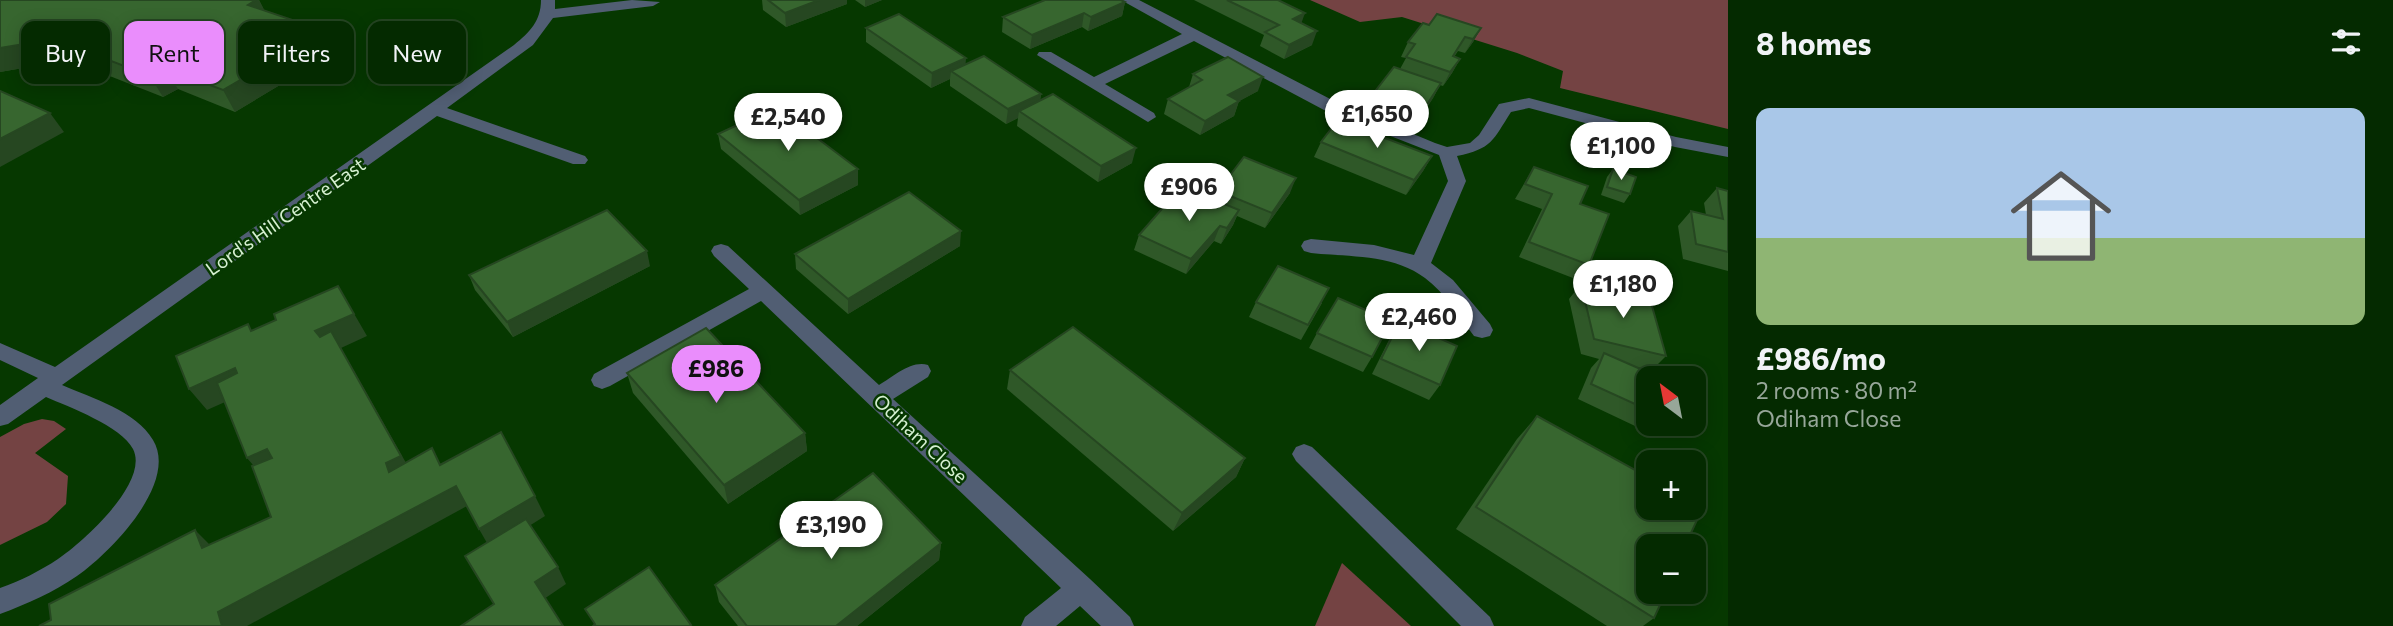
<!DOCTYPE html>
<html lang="en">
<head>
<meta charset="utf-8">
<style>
	body { margin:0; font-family:Commissioner,sans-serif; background:#0d320a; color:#f1f3f6; height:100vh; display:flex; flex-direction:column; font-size:26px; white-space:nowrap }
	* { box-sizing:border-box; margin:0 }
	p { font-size:23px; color:#97a799 }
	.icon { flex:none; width:38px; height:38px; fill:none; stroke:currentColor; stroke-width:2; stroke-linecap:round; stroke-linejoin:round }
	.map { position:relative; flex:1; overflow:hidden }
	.details { display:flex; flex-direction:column; background:#042a00; width:665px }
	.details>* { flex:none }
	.guide { position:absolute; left:21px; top:21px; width:665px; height:63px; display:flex; gap:14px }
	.needle { width:46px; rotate:328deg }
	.controls { position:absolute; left:1636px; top:366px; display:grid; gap:14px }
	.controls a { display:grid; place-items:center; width:70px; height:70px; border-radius:14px; background:#042a00; box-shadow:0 4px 18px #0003,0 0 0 2px #254622; font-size:35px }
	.price { position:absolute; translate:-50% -60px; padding:0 16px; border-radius:24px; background:#fff; color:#222; font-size:23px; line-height:46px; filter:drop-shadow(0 2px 4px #0008) }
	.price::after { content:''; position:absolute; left:50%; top:42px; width:21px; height:16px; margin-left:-10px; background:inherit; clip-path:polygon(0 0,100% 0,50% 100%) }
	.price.active { background:#ea8dfc; color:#111 }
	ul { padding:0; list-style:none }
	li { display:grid; align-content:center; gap:14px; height:371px; padding:0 28px }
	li+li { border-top:2px solid #254622 }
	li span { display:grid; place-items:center; height:217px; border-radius:14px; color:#555 }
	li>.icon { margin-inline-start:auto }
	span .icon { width:126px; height:126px; fill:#fffc; stroke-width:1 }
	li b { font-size:30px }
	h2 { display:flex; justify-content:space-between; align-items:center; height:84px; padding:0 28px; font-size:30px }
	.tag { padding:0 24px; border-radius:14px; background:#042a00; box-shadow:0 4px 18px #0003,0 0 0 2px #254622; font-size:24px; line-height:63px }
	.tag.active { background:#ea8dfc; color:#111 }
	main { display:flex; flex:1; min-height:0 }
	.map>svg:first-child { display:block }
</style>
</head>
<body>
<main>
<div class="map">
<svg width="1728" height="626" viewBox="0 0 1728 626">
	<rect width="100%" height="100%" fill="#063800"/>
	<g fill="#744343">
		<polygon points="1310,0 1728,0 1728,129 1560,88 1563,71 1517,53 1402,17 1360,22"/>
		<polygon points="42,419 54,421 66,429 35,453 68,476 66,504 47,522 0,545 0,437 24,424"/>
		<polygon points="1342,563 1411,626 1315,626"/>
	</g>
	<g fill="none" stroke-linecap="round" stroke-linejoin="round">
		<g fill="#515e73" fill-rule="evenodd">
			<path d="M541 0H555V9L632 0 660 2 653 6 553 18 533 45 447 108 585 156 588 160 585 164H573L437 116 62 385C92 398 136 411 153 440 179 483 110 553 77 576 54 592 27 604 0 614V588C20 581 40 571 58 559 82 543 150 482 133 449 121 426 69 407 46 397L8 424 0 426V405L38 378 0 360V343L55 367 514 45C530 32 541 21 541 0Z"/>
			<path d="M1121 0H1139L1336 102 1435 143 1447 147 1470 143 1479 135 1499 104 1529 98 1676 137 1728 147V157L1675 147 1529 108 1511 112C1493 140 1492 149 1457 156L1466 181 1431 263 1453 280 1490 324 1493 330 1490 336 1482 338 1474 336C1459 316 1445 293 1425 278 1393 254 1349 257 1311 253L1304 251 1301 246 1304 241 1311 239 1374 245 1414 255 1448 181 1439 155 1324 110 1194 41 1105 84 1154 113 1156 117 1148 122 1037 55 1039 52H1051L1094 77 1182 34Z"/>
			<path d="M721 244 728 246 879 385C893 377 911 360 928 365L931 371 928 377 893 399 1090 579 1130 617 1134 626H1101L1080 606 1056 626H1021L1025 617 1061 588 761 301 610 386 602 389 594 386 591 380 594 374 749 289 714 256 711 251 714 246Z"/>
			<polygon points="1304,444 1312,447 1490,617 1494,626 1461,626 1296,461 1292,454 1296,447"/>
		</g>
	</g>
	<g fill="#2f5828">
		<polygon points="0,0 259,0 264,10 335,52 235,112 178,89 163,97 69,60 0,72"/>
		<polygon points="762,0 847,0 847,4 786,27 763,10"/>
		<polygon points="855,0 882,0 865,7"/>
		<polygon points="1194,0 1278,0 1301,23 1312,45 1284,59 1260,46 1264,35"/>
		<polygon points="1125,2 1122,16 1088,31 1082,27 1030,49 1002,32 1003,17"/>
		<polygon points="1429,25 1481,28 1473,42 1465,53 1458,51 1454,57 1460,59 1452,73 1443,86 1440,85 1433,98 1414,127 1366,109 1373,94 1400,69 1406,58 1401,57 1408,42"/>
		<polygon points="866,28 1041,94 1040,101 1132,163 1098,182 1017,126 1018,118 1006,124 950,86 950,79 931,88 866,42"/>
		<polygon points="1193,74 1258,91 1239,101 1234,116 1200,135 1164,114 1168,99 1189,87"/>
		<polygon points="718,134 858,169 858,185 800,215 721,149"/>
		<polygon points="1321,142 1432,156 1423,171 1406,195 1314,157"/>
		<polygon points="1534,167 1580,204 1589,265 1578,280 1519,257 1542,209 1515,199"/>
		<polygon points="1613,169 1630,194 1624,203 1601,195 1607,177"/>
		<polygon points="1717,188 1728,191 1728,271 1683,259 1678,226 1691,211 1706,215 1704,203"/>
		<polygon points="1218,191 1290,193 1265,228 1237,216 1233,225 1221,244 1214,241 1186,274 1134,250 1139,235 1175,205 1215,200"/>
		<polygon points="960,246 848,314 796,269 795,254"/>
		<polygon points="650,266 513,337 475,290 469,275"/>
		<polygon points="1581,284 1666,356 1652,370 1636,367 1648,378 1648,424 1662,424 1652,434 1578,399 1591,368 1599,359 1581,354 1569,299"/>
		<polygon points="1256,302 1322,303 1301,340 1249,317"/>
		<polygon points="1400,321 1440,385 1429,400 1372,374 1391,336"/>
		<polygon points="1317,333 1372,357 1363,372 1309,348"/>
		<polygon points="1010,370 1245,458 1236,477 1173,531 1007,389"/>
		<polygon points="627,373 805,433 807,451 728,504 633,393"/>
		<polygon points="1537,416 1654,618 1643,626 1607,626 1456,529 1517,439"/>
		<polygon points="941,543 939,560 857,626 738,626 719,602 715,585"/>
	</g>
	<g fill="#264721">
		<polygon points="256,0 259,0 269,19 248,5"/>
		<polygon points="819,0 847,0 847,4 786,27 785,13"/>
		<polygon points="865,0 882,0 865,7"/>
		<polygon points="1125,2 1122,16 1088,31 1091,17"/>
		<polygon points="1084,13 1082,27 1030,49 1032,35"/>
		<polygon points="1305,13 1300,27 1293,19"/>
		<polygon points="1481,28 1473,42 1465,53 1473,39"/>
		<polygon points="325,31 335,52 235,112 223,90"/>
		<polygon points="1317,31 1312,45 1284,59 1289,45"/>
		<polygon points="54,39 69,60 0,72 0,48"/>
		<polygon points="966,58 965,73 951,71 950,79 931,88 932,73"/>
		<polygon points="1460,59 1452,73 1443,86 1450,72"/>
		<polygon points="164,68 178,89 163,97 150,76"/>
		<polygon points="1263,77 1258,91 1223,110 1228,95"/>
		<polygon points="1441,83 1433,98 1414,127 1422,112"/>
		<polygon points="1041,94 1039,108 1019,111 1018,118 1006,124 1008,109"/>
		<polygon points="1239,101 1234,116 1200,135 1205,121"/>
		<polygon points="50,113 64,132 0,167 0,139"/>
		<polygon points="1136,148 1132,163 1098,182 1101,166"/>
		<polygon points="1432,156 1423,171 1406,195 1414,180"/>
		<polygon points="858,169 858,185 800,215 799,200"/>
		<polygon points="1296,178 1290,193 1265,228 1272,213"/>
		<polygon points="1239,210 1233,225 1221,244 1227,228"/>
		<polygon points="1220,226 1214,241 1186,274 1191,259"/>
		<polygon points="961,231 960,246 848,314 848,299"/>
		<polygon points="647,251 650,266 513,337 507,322"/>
		<polygon points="338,286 367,336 341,348 414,477 389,472 329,353 315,331"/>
		<polygon points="235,368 252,390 207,410 189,389"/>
		<polygon points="805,433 807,451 728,504 724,485"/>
		<polygon points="267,449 284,470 265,479 247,458"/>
		<polygon points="1245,458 1236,477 1173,531 1182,513"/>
		<polygon points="456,486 467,506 247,626 222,626 218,612"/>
		<polygon points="535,496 545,516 491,550 479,529"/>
		<polygon points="195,530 215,550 202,548"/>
		<polygon points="941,543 939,560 857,626 836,626"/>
		<polygon points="558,567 566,584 544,599 535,582"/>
	</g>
	<g fill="#37662f" stroke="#264721" stroke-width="2">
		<polygon points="0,0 256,0 248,5 325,31 223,90 164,68 150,76 54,39 0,48"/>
		<polygon points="768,0 819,0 785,13"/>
		<polygon points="1045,0 1121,0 1125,2 1091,17 1084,13 1032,35 1003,17"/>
		<polygon points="1227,0 1278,0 1305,13 1293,19 1317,31 1289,45 1265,32 1279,25"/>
		<polygon points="899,14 966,58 932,73 866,28"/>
		<polygon points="1437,14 1481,28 1473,39 1465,37 1453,56 1460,59 1450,72 1406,57 1415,44 1408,42 1423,23 1429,25"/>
		<polygon points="984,56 1041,94 1008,109 951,71"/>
		<polygon points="1228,57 1263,77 1228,95 1239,101 1205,121 1168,99 1202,80 1193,74"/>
		<polygon points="1394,67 1441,83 1422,112 1373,94"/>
		<polygon points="0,91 50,113 0,139"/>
		<polygon points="1053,94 1136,148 1101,166 1019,111"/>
		<polygon points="776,107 858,169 799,200 718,134"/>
		<polygon points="1338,120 1432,156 1414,180 1321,142"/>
		<polygon points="1244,157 1296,178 1272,213 1218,191"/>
		<polygon points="1534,167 1588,186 1580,204 1609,214 1589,265 1529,242 1552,194 1525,184"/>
		<polygon points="1613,169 1636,177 1630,194 1607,187"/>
		<polygon points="1717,188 1728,191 1728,252 1696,244 1691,211 1723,219"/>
		<polygon points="1188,189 1239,210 1227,228 1220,226 1191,259 1139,235 1168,202 1175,205"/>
		<polygon points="909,192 961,231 848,299 795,254"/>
		<polygon points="607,210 647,251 507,322 469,275"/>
		<polygon points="1278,266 1329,288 1308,325 1256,302"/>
		<polygon points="1581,284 1650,299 1666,356 1594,339"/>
		<polygon points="338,286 354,314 315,331 320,337 331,331 401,456 386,463 389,472 432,448 440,465 501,432 535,496 479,529 456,486 218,612 222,626 39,626 51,620 49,604 195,530 202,548 271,517 252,466 272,458 267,449 247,458 217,383 237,373 235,368 189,389 176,356 248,324 251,331 276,320 274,314"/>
		<polygon points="1338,298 1391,321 1372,357 1317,333"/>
		<polygon points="1400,321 1457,346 1440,385 1381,359"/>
		<polygon points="1073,327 1245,458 1182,513 1010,370"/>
		<polygon points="706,328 805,433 724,485 627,373"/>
		<polygon points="1604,353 1661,378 1648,378 1648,410 1591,384"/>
		<polygon points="1537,416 1648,477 1648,508 1694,508 1694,502 1703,507 1685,546 1648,546 1648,592 1666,592 1654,618 1476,507"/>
		<polygon points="873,473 941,543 836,626 747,626 715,585"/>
		<polygon points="526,519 558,567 535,582 563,626 461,626 494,604 465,556"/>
		<polygon points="649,567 691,625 689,626 593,626 595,624 585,609"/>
	</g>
	<g text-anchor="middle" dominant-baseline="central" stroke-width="5" stroke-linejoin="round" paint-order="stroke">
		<g font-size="19" fill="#d6f0d1" stroke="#063800">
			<text transform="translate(285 216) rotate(-35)">Lord's Hill Centre East</text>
			<text transform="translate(921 438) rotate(43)">Odiham Close</text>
		</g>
	</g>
</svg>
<div class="controls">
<a><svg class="needle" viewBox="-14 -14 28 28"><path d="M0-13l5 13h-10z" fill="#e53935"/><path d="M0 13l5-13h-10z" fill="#97a799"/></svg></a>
<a>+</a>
<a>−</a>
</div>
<b class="price" style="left:1377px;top:150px">£1,650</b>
<b class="price" style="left:788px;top:153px">£2,540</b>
<b class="price" style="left:1621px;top:182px">£1,100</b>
<b class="price" style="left:1189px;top:223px">£906</b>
<b class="price" style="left:1623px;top:320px">£1,180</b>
<b class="price" style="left:1419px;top:353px">£2,460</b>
<b class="price active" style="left:716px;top:405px">£986</b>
<b class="price" style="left:831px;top:561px">£3,190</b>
<div class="guide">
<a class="tag">Buy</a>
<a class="tag active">Rent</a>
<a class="tag">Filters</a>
<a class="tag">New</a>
</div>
</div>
<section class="details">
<h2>8 homes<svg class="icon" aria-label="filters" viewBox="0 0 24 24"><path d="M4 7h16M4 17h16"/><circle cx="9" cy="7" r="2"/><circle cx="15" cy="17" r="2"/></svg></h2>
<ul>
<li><span style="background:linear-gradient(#a9c7e8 60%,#8fb573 0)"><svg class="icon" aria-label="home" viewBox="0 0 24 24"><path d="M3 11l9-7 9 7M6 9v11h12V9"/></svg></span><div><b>£986/mo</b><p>2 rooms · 80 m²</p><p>Odiham Close</p></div></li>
</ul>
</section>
</main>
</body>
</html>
